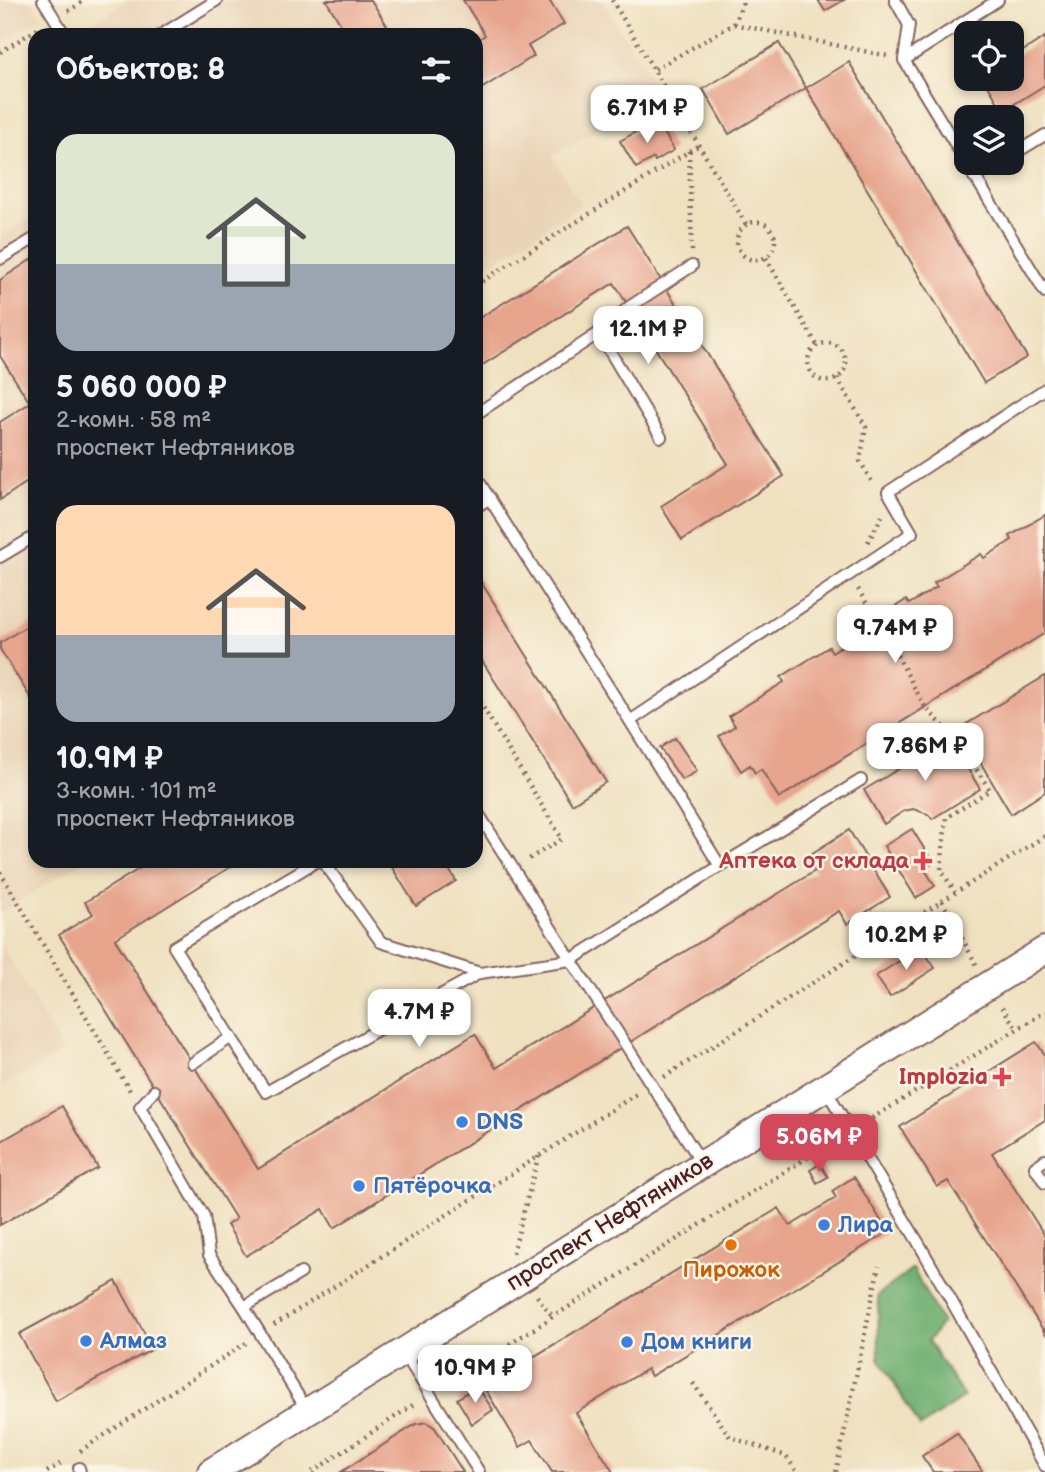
<!DOCTYPE html>
<html lang="ru">
<head>
<meta charset="utf-8">
<style>
	body { margin:0; font-family:"Balsamiq Sans",sans-serif; background:#20242c; color:#f1f3f6; height:100vh; display:flex; flex-direction:column; font-size:26px; white-space:nowrap }
	* { box-sizing:border-box; margin:0 }
	p { font-size:23px; color:#9ea1a6 }
	.icon { flex:none; width:38px; height:38px; fill:none; stroke:currentColor; stroke-width:2; stroke-linecap:round; stroke-linejoin:round }
	.map { position:relative; flex:1; overflow:hidden }
	.panel { position:absolute; left:28px; top:28px; width:455px; height:840px; display:flex; flex-direction:column; background:#171b24; border-radius:21px; box-shadow:0 4px 10px #0003 }
	.panel>* { flex:none }
	.buttons { position:absolute; left:954px; top:21px; display:grid; gap:14px }
	.buttons a { display:grid; place-items:center; width:70px; height:70px; border-radius:14px; background:#171b24; box-shadow:0 4px 10px #0003; font-size:35px }
	.price { position:absolute; translate:-50% -60px; padding:0 16px; border-radius:14px; background:#fff; color:#222; font-size:23px; line-height:46px; filter:drop-shadow(0 2px 4px #0008) }
	.price::after { content:''; position:absolute; left:50%; top:42px; width:21px; height:16px; margin-left:-10px; background:inherit; clip-path:polygon(0 0,100% 0,50% 100%) }
	.price.active { background:#d1495b; color:#fff }
	ul { padding:0; list-style:none }
	li { display:grid; align-content:center; gap:14px; height:371px; padding:0 28px }
	li span { display:grid; place-items:center; height:217px; border-radius:21px; color:#555 }
	li>.icon { margin-inline-start:auto }
	span .icon { width:126px; height:126px; fill:#fffc; stroke-width:1 }
	li b { font-size:30px }
	h2 { display:flex; justify-content:space-between; align-items:center; height:84px; padding:0 28px; font-size:30px }
	.map>svg:first-child { display:block }
</style>
</head>
<body>
<div class="map">
<svg width="1045" height="1472" viewBox="0 0 1045 1472">
	<rect width="100%" height="100%" fill="#fcf5e5"/>
	<filter id="ink" filterUnits="userSpaceOnUse"><feTurbulence type="fractalNoise" baseFrequency=".0143" numOctaves="2"/><feDisplacementMap in="SourceGraphic" scale="14" xChannelSelector="R" yChannelSelector="G"/><feConvolveMatrix kernelMatrix="1 2 1 2 8 2 1 2 1" color-interpolation-filters="sRGB"/></filter>
	<filter id="wash" filterUnits="userSpaceOnUse"><feTurbulence type="fractalNoise" baseFrequency=".00686" numOctaves="4" result="noise"/><feDisplacementMap in="SourceGraphic" scale="28" xChannelSelector="R" yChannelSelector="G"/><feGaussianBlur stdDeviation="1.57" result="paint"/><feColorMatrix in="noise" values="0 0 0 0 0 0 0 0 0 0 0 0 0 0 0 0 0 1.4 0 .05"/><feComposite in="paint" operator="in"/></filter>
	<g filter="url(#wash)">
		<rect width="100%" height="100%" fill="#efe1c0"/>
		<g fill="#e9d4b7">
			<polygon points="0,0 31,0 42,17 0,43"/>
			<polygon points="127,0 601,0 661,94 552,156 581,205 476,274 476,35 97,35 90,24"/>
			<polygon points="35,214 35,861 82,861 0,914 0,236"/>
			<polygon points="0,942 63,1051 0,1088"/>
		</g>
		<polygon fill="#72b072" stroke="#5e684e" stroke-width="2" points="913,1269 942,1323 928,1341 964,1397 920,1427 879,1358 878,1295"/>
		<g id="blocks">
			<g fill="#e7a58e">
				<polygon points="326,0 371,0 393,35 347,35"/>
				<polygon points="463,0 549,0 564,24 528,46 534,56 476,92 476,41 485,35"/>
				<polygon points="818,0 844,0 825,11"/>
				<polygon points="1045,37 1045,85 1003,111 984,79 1012,79 1012,58"/>
				<polygon points="779,43 806,88 729,134 703,89"/>
				<polygon points="849,62 1027,357 984,383 806,88"/>
				<polygon points="657,120 674,150 655,161 654,158 636,168 620,141"/>
				<polygon points="627,226 784,476 682,540 661,506 728,464 614,283 476,369 476,320"/>
				<polygon points="35,257 35,477 0,500 0,422 30,403 0,356 0,280"/>
				<polygon points="1045,515 1045,633 779,798 761,769 755,773 750,765 741,771 719,736 735,726 729,716 784,682 781,677 829,647 832,652 860,634 857,630 906,600 909,604 937,587 934,583 981,554 984,558 1012,540 1010,536"/>
				<polygon points="476,574 606,782 572,804 476,651"/>
				<polygon points="35,621 35,705 0,649 0,643"/>
				<polygon points="1045,676 1045,792 1011,814 960,728"/>
				<polygon points="946,733 980,789 932,819 928,814 913,809 904,811 884,824 864,790 915,759 920,749"/>
				<polygon points="675,738 697,771 682,780 660,748"/>
				<polygon points="912,829 933,863 924,868 935,886 916,898 884,846"/>
				<polygon points="849,830 890,897 847,924 839,911 334,1228 323,1209 246,1256 227,1225 236,1219 59,935 93,914 85,902 152,861 240,861 115,939 258,1169 475,1034 496,1068 815,871 806,857"/>
				<polygon points="388,861 444,861 456,881 416,906"/>
				<polygon points="941,916 949,929 940,935 932,922"/>
				<polygon points="921,947 935,968 890,997 876,976"/>
				<polygon points="1036,1042 1045,1055 1045,1120 992,1153 1045,1236 1045,1333 948,1181 937,1187 900,1127"/>
				<polygon points="62,1106 98,1168 0,1225 0,1142"/>
				<polygon points="820,1164 828,1177 817,1183 810,1170"/>
				<polygon points="854,1177 888,1232 651,1376 647,1369 576,1413 613,1472 552,1472 532,1440 520,1447 484,1387 779,1208 790,1226 836,1198 832,1191"/>
				<polygon points="116,1281 153,1349 56,1401 19,1334"/>
				<polygon points="477,1386 493,1410 472,1424 457,1399"/>
				<polygon points="427,1422 435,1428 463,1472 341,1472 416,1424"/>
				<polygon points="957,1433 983,1472 933,1472 922,1456"/>
			</g>
		</g>
	</g>
	<g filter="url(#ink)">
		<use href="#blocks" fill-opacity="0" stroke="#84635f" stroke-width="2"/>
		<g fill="none" stroke-linecap="round" stroke-linejoin="round">
			<g stroke="#84635f" stroke-width="14">
				<g id="service">
					<polyline points="43,0 65,35"/>
					<polyline points="895,0 909,25 904,60 1045,292"/>
					<polyline points="161,35 217,0"/>
					<polyline points="904,60 998,0"/>
					<polyline points="1012,155 1045,135"/>
					<polyline points="974,177 998,163"/>
					<polyline points="0,259 35,238"/>
					<polyline points="599,333 629,307 692,266"/>
					<polyline points="476,414 599,333 661,437"/>
					<polyline points="476,477 630,721"/>
					<polyline points="476,507 490,498"/>
					<polyline points="0,557 35,536"/>
					<polyline points="317,861 174,947 266,1092 480,973 571,960 476,810"/>
					<polyline points="323,861 381,942 480,973"/>
					<polyline points="720,866 861,780"/>
					<polyline points="193,1063 230,1038"/>
					<polyline points="825,1088 918,1242 1045,1466"/>
					<polyline points="154,1091 140,1107 204,1216 209,1255 244,1307"/>
					<polyline points="1045,1160 1035,1167 1045,1183"/>
					<polyline points="702,1163 571,960 720,866 630,721 912,533 888,492 1045,389"/>
					<polyline points="301,1273 244,1307 308,1412"/>
					<polyline points="404,1353 479,1472"/>
					<polyline points="79,1468 80,1472"/>
				</g>
			</g>
			<g stroke="#84635f" stroke-width="30">
				<polyline id="tertiary" points="211,1472 1045,950"/>
			</g>
			<g stroke="#84635f" stroke-width="4.5" stroke-dasharray="2 5" stroke-linecap="butt">
				<polyline points="612,0 746,224"/>
				<polyline points="68,11 86,0"/>
				<polyline points="734,24 888,56"/>
				<polyline points="0,52 41,27"/>
				<polyline points="655,69 734,24 744,0"/>
				<polyline points="689,151 692,251"/>
				<circle cx="756" cy="241" r="19"/>
				<polyline points="766,258 817,345"/>
				<polyline points="476,285 699,145"/>
				<circle cx="827" cy="362" r="19"/>
				<polyline points="837,378 866,427 860,461 873,484"/>
				<polyline points="868,542 882,516"/>
				<polyline points="858,589 898,657 925,707 956,739 990,790 946,818 941,870 955,892"/>
				<polyline points="476,696 562,839 527,860"/>
				<polyline points="0,872 132,1094"/>
				<polyline points="942,901 977,966"/>
				<polyline points="1002,1007 1017,1029"/>
				<polyline points="664,1077 1045,836"/>
				<polyline points="866,1122 1045,1012"/>
				<polyline points="513,1253 539,1154"/>
				<polyline points="537,1296 553,1317"/>
				<polyline points="274,1325 638,1093"/>
				<polyline points="693,1383 730,1437 786,1456 797,1472"/>
				<polyline points="444,1385 837,1139"/>
				<polyline points="80,1451 246,1343"/>
				<polyline points="47,1472 64,1461"/>
				<polyline points="312,1472 416,1403"/>
				<polyline points="836,1472 879,1266"/>
			</g>
			<use href="#service" stroke="#fff" stroke-width="10"/>
			<use href="#tertiary" stroke="#fff" stroke-width="26"/>
		</g>
	</g>
	<g fill="#e0444e" stroke="#fcf5e5" stroke-width="2.5">
		<path d="M919.5 850.5h7v7h7v7h-7v7h-7v-7h-7v-7h7z"/>
		<path d="M998.5 1066.5h7v7h7v7h-7v7h-7v-7h-7v-7h7z"/>
	</g>
	<g fill="#3f7fe0" stroke="#fcf5e5" stroke-width="2.5">
		<circle cx="462" cy="1122" r="7"/>
		<circle cx="359" cy="1186" r="7"/>
		<circle cx="824" cy="1225" r="7"/>
		<circle cx="86" cy="1341" r="7"/>
		<circle cx="627" cy="1342" r="7"/>
	</g>
	<circle fill="#e8710a" stroke="#fcf5e5" stroke-width="2.5" cx="731" cy="1245" r="7"/>
	<g text-anchor="middle" dominant-baseline="central" stroke-width="5" stroke-linejoin="round" paint-order="stroke">
		<g font-size="23" font-weight="bold" fill="#be3a42" stroke="#fcf5e5" text-anchor="end">
			<text x="909" y="861">Аптека от склада</text>
			<text x="988" y="1077">Implozia</text>
		</g>
		<g font-size="23" font-weight="bold" fill="#366cbe" stroke="#fcf5e5" text-anchor="start">
			<text x="476" y="1122">DNS</text>
			<text x="373" y="1186">Пятёрочка</text>
			<text x="838" y="1225">Лира</text>
			<text x="100" y="1341">Алмаз</text>
			<text x="641" y="1342">Дом книги</text>
		</g>
		<g font-size="23" fill="#4a1f2b" stroke="#fcf5e5">
			<text transform="translate(610 1222) rotate(-32)">проспект Нефтяников</text>
		</g>
		<g font-size="23" font-weight="bold" fill="#c56008" stroke="#fcf5e5">
			<text x="731" y="1270">Пирожок</text>
		</g>
	</g>
</svg>
<div class="buttons">
<a><svg class="icon" aria-label="locate" viewBox="0 0 24 24"><circle cx="12" cy="12" r="6"/><path d="M12 2v4M12 18v4M2 12h4M18 12h4"/></svg></a>
<a><svg class="icon" aria-label="layers" viewBox="0 0 24 24"><path d="M12 4l9 5-9 5-9-5zM3 14l9 5 9-5"/></svg></a>
</div>
<b class="price" style="left:647px;top:145px">6.71M ₽</b>
<b class="price" style="left:648px;top:366px">12.1M ₽</b>
<b class="price" style="left:895px;top:665px">9.74M ₽</b>
<b class="price" style="left:925px;top:783px">7.86M ₽</b>
<b class="price" style="left:906px;top:972px">10.2M ₽</b>
<b class="price" style="left:419px;top:1049px">4.7M ₽</b>
<b class="price active" style="left:819px;top:1174px">5.06M ₽</b>
<b class="price" style="left:475px;top:1405px">10.9M ₽</b>
<section class="panel">
<h2>Объектов: 8<svg class="icon" aria-label="filters" viewBox="0 0 24 24"><path d="M4 7h16M4 17h16"/><circle cx="9" cy="7" r="2"/><circle cx="15" cy="17" r="2"/></svg></h2>
<ul>
<li><span style="background:linear-gradient(#dfe7d0 60%,#9aa5b1 0)"><svg class="icon" aria-label="home" viewBox="0 0 24 24"><path d="M3 11l9-7 9 7M6 9v11h12V9"/></svg></span><div><b>5 060 000 ₽</b><p>2-комн. · 58 m²</p><p>проспект Нефтяников</p></div></li>
<li><span style="background:linear-gradient(#ffd9b3 60%,#9aa5b1 0)"><svg class="icon" aria-label="home" viewBox="0 0 24 24"><path d="M3 11l9-7 9 7M6 9v11h12V9"/></svg></span><div><b>10.9M ₽</b><p>3-комн. · 101 m²</p><p>проспект Нефтяников</p></div></li>
</ul>
</section>
</div>
</body>
</html>
